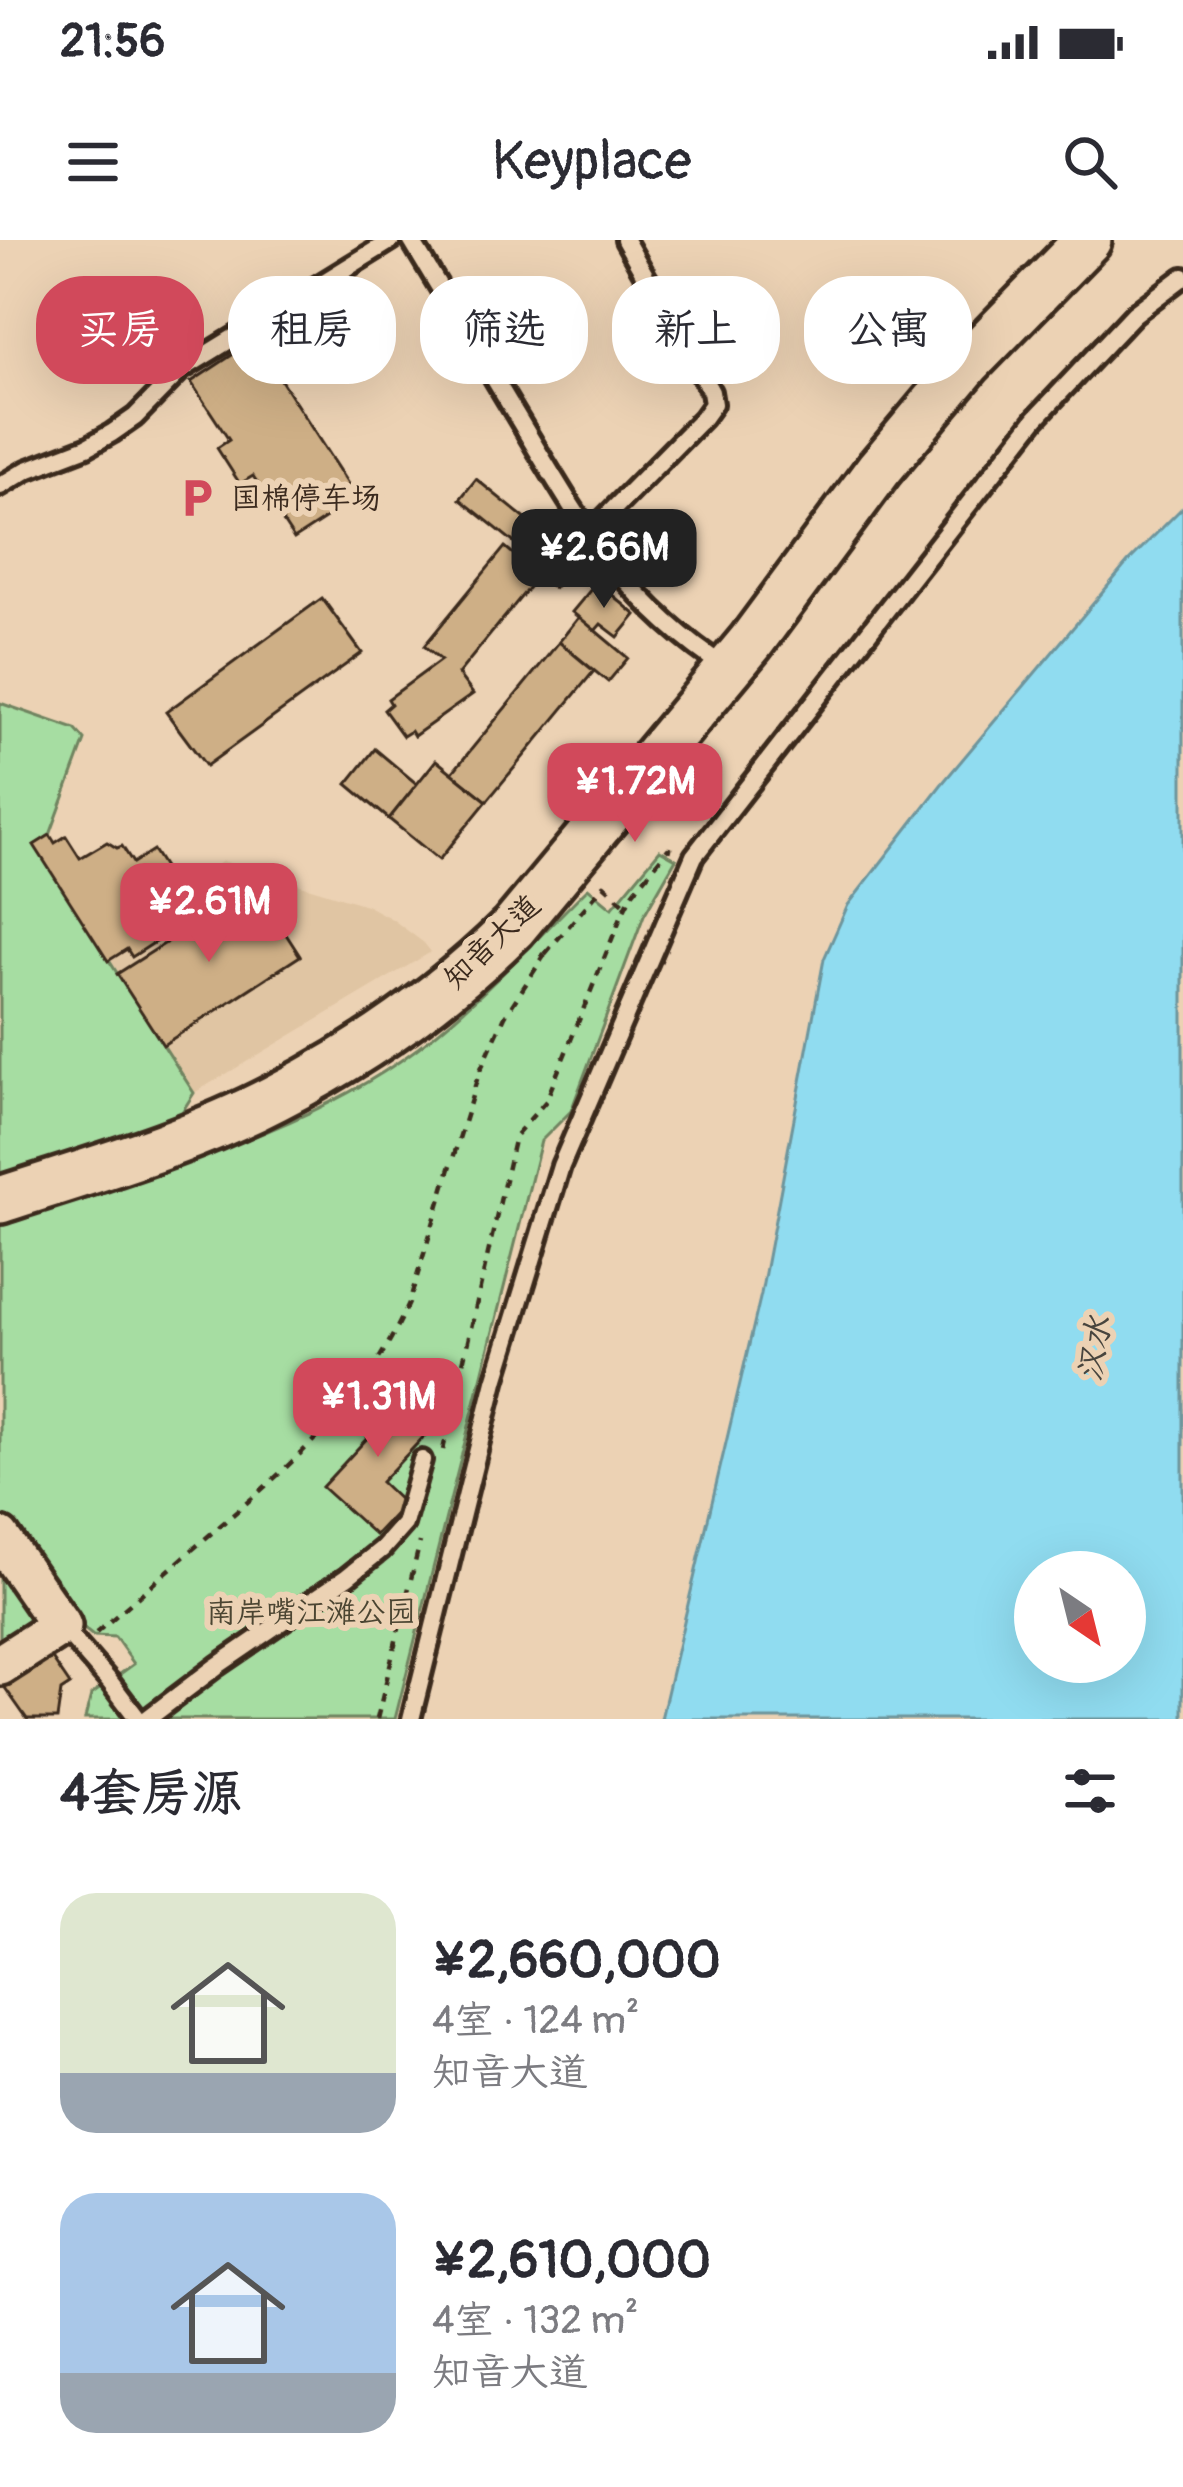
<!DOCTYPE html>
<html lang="zh">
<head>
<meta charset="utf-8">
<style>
	body { margin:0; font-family:Pangolin,"LXGW WenKai TC",sans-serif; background:#f2f2f3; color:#2b2b33; height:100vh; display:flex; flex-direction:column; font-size:45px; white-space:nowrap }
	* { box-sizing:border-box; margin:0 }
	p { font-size:39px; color:#7c7c81 }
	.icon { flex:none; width:66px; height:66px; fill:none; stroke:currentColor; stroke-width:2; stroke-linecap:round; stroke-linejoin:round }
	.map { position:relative; height:1479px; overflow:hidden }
	.details { display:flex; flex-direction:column; background:#fff; flex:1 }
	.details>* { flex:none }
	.hud { position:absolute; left:36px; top:36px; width:1113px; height:108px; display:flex; gap:24px }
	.needle { width:78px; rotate:145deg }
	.controls { position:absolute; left:1014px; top:1311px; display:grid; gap:24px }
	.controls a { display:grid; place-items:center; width:132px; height:132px; border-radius:50%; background:#fff; box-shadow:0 12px 48px #0002; font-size:60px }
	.price { position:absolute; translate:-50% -102px; padding:0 27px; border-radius:24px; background:#d1495b; color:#fff; font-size:39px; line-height:78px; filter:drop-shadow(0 3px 6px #0008) }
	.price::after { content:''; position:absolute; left:50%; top:72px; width:36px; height:27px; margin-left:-18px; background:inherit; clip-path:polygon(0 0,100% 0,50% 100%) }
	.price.on { background:#222; color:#fff }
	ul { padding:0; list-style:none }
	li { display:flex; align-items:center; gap:36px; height:300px; padding:0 60px }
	li span { display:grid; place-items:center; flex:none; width:336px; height:240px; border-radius:36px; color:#555 }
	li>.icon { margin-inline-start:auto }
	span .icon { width:144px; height:144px; fill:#fffc; stroke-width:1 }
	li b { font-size:51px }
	h2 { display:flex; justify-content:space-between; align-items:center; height:144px; padding:0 60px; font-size:51px }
	.pill { padding:0 42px; border-radius:48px; background:#fff; box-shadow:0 12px 48px #0002; font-size:42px; line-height:108px }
	.pill.on { background:#d1495b; color:#fff }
	.status { display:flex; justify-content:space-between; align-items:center; height:84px; padding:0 60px; background:#fff; direction:ltr }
	.status svg { height:33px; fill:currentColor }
	header { display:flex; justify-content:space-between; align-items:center; height:156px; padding:0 60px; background:#fff; font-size:54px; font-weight:600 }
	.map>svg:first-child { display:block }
</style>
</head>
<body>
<div class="status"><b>21:56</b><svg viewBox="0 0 49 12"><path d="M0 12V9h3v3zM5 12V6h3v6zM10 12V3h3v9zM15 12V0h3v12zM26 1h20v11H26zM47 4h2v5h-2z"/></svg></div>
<header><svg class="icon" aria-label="menu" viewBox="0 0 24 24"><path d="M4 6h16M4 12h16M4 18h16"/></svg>Keyplace<svg class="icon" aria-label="search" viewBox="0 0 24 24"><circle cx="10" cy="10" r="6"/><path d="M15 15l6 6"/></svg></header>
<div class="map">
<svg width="1183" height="1479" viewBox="0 0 1183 1479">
	<rect width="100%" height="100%" fill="#ecd2b4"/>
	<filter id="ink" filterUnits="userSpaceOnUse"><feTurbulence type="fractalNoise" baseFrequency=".00833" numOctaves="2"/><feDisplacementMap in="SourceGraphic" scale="24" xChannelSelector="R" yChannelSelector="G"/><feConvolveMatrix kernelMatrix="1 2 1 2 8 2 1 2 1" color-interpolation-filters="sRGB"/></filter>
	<g filter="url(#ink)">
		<polygon fill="#e0c5a3" points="50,595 55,603 66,596 81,617 107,602 117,608 122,606 133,622 153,610 179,650 223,621 366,665 392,679 424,703 431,712 194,853 34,605"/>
		<g fill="#a6dda2" stroke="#708460" stroke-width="3">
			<polygon points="0,463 75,489 85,500 50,595 35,605 194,853 175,883 0,940"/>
			<path d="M660 610 676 619 644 675 571 871 541 901 395 1479H85L91 1455 134 1424 115 1397 93 1396 68 1376 0 1274V979C132 937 285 901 400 821 469 773 528 707 588 648L612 668Z"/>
			<polygon points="0,1333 31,1378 0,1402"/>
		</g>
		<path fill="#90dcf0" stroke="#6e959c" stroke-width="3" fill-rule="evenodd" d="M1183 267V1479H661L761 1054 824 719 848 665 941 545 1128 322ZM1035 1332H1125V1422H1035Z"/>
		<g fill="#ceaf86" stroke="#3b2a1e" stroke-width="3">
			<polygon points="255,100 357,258 294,299 253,236 240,244 217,208 229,200 191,142"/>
			<polygon points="476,239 533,285 517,305 460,259"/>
			<polygon points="534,304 568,331 554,348 521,320"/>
			<polygon points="505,307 539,335 458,434 473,454 414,496 411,491 403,496 384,470 391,464 388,459 441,420 424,406"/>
			<polygon points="597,342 636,375 618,397 601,384 595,391 572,372"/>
			<polygon points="322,358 362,413 206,526 166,472"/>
			<polygon points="579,377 628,418 608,442 559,402"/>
			<polygon points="559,402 594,431 487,561 452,533"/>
			<polygon points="375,509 417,544 389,579 347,544"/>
			<polygon points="436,520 487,561 439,620 389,579"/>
			<polygon points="50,595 55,603 66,596 80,618 107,602 117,608 122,606 133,623 153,610 190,668 167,683 172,691 132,717 127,709 108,721 34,605"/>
			<polygon points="255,646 300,716 163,805 117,734"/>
			<polygon points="394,1137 410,1152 401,1162 431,1189 381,1242 404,1264 375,1295 322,1247 383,1181 367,1166"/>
			<polygon points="49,1414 70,1445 61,1451 57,1479 27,1479 3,1445"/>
		</g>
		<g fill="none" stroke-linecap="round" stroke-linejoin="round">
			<g stroke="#3b2a1e" stroke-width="26">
				<g id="service">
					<path d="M411 0C448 61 484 122 521 183 582 285 625 363 728 429"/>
					<polyline points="0,246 27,230 87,207 112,193 135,177 181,130 392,0"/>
					<polyline points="588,295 703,178 713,164 711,152 625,0"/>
					<polyline points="62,1387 110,1442 138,1479"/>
					<polyline points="147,1479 217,1426 347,1337 382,1309 404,1284 422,1220"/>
					<polyline points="411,1479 495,1141 561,926 694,616 1036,178 1134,74 1183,37"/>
				</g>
			</g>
			<g stroke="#3b2a1e" stroke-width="48">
				<polyline id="tertiary" points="0,1298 61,1386 0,1425"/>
			</g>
			<g stroke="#3b2a1e" stroke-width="54">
				<path id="secondary" d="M0 960C92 930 189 903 275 858 362 814 444 756 513 688L751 402 879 229 968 123 1088 0"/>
			</g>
			<g stroke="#3b2a1e" stroke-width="4.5" stroke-dasharray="9 9" stroke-linecap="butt">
				<polyline points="545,714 604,645 626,665"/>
				<polyline points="443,1210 515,896 546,861 623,672 632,654 668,609 672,610"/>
				<path d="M96 1393C138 1357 179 1321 221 1285 300 1217 365 1160 409 1063L479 833 505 776 544 716 539 712"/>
				<polyline points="377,1479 420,1302"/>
			</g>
			<use href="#service" stroke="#ecd2b4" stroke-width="16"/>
			<use href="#tertiary" stroke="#ecd2b4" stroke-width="39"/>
			<use href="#secondary" stroke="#ecd2b4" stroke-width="45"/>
		</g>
	</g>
	<defs>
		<g id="parking-bare" transform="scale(3.24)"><path d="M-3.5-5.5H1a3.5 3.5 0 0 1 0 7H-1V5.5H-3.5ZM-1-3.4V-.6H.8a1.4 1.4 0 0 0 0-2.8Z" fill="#d1495b" stroke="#ecd2b4" stroke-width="2.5" paint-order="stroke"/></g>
	</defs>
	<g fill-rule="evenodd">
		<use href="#parking-bare" x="197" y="258"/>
	</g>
	<g text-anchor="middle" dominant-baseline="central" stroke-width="12" stroke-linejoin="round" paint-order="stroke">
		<g font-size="30" fill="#3b2a1e" stroke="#ecd2b4" text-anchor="start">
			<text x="231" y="258">国棉停车场</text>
		</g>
		<g font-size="30" fill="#3b2a1e" stroke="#ecd2b4">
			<text transform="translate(492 702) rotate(-44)">知音大道</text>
		</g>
		<g font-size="30" fill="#4b4532" stroke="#ecd2b4">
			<text x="311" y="1372">南岸嘴江滩公园</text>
		</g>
		<g font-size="33" font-style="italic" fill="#48453e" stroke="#ecd2b4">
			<text transform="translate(1095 1109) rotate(-81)">汉水</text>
		</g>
	</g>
</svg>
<div class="controls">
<a><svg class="needle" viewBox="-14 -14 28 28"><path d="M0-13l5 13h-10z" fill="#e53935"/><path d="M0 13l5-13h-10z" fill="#7c7c81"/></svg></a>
</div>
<b class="price on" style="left:604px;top:371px">¥2.66M</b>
<b class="price" style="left:635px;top:605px">¥1.72M</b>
<b class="price" style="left:209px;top:725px">¥2.61M</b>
<b class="price" style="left:378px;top:1220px">¥1.31M</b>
<div class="hud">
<a class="pill on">买房</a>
<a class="pill">租房</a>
<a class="pill">筛选</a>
<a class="pill">新上</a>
<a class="pill">公寓</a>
</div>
</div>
<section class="details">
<h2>4套房源<svg class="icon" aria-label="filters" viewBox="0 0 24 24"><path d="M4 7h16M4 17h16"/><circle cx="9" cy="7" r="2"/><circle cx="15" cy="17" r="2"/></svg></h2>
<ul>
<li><span style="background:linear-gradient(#dfe7d0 75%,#9aa5b1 0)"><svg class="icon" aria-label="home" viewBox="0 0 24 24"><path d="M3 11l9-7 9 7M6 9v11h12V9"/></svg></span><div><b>¥2,660,000</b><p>4室 · 124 m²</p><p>知音大道</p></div></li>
<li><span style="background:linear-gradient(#a9c7e8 75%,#9aa5b1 0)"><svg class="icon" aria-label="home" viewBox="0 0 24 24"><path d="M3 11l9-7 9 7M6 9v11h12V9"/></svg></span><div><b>¥2,610,000</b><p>4室 · 132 m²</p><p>知音大道</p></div></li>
</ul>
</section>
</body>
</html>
